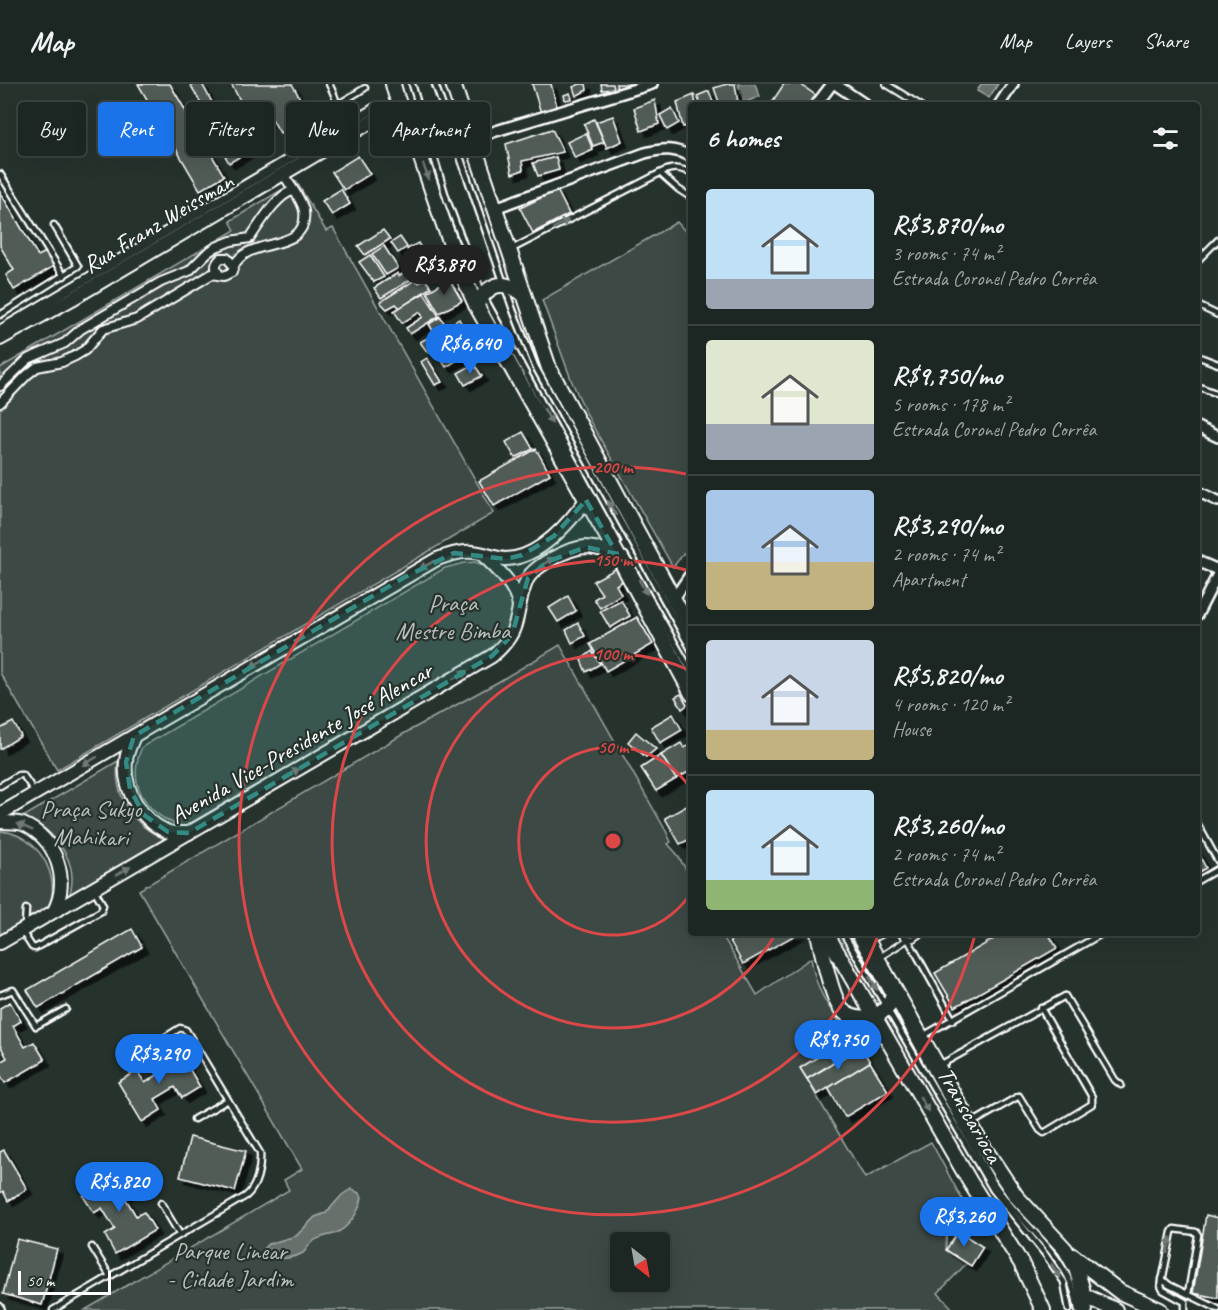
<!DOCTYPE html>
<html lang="en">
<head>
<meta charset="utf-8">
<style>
	body { margin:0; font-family:Caveat,sans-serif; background:#29322f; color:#f1f3f6; height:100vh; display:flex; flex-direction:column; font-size:22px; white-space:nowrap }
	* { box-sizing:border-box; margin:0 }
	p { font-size:20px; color:#a0a5a5 }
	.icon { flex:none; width:33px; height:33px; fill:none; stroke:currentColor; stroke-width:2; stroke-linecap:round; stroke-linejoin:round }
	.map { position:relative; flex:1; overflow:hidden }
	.details { position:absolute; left:688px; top:18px; width:512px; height:834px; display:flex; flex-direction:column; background:#1c2622; border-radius:6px; box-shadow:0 6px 24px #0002,0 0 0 2px #3a4340 }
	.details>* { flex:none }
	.banner { position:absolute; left:18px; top:18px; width:570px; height:54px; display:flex; gap:12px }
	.needle { width:39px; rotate:149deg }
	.tools { position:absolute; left:610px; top:1148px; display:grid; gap:12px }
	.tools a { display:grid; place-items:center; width:60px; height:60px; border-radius:6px; background:#1c2622; box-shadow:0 6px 24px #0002,0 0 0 2px #3a4340; font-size:30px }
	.scale { position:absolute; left:18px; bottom:15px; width:93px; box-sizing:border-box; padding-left:6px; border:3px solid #fff; border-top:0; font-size:16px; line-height:21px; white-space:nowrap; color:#fff; -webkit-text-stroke:4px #26332d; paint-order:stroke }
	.price { position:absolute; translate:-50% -51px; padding:0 14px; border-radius:21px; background:#1a73e8; color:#fff; font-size:20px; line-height:39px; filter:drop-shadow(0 2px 3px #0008) }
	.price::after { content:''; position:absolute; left:50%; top:36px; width:18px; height:14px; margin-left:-9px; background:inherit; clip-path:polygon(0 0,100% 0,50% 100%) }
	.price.active { background:#222; color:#fff }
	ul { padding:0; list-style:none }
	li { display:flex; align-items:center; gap:18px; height:150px; padding:0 18px }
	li+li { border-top:2px solid #3a4340 }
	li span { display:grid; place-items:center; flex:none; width:168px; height:120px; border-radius:6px; color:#555 }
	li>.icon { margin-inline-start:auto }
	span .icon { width:72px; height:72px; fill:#fffc; stroke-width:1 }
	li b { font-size:26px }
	h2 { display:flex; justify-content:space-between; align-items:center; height:72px; padding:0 18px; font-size:26px }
	.pill { padding:0 21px; border-radius:6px; background:#1c2622; box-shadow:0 6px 24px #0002,0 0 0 2px #3a4340; font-size:21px; line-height:54px }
	.pill.active { background:#1a73e8; color:#fff }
	header { display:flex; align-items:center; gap:36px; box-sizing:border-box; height:84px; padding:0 30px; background:#1c2622; border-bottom:2px solid #3a4340 }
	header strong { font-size:28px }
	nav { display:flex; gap:33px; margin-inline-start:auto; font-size:21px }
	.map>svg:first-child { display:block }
</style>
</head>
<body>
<header>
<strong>Map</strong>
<nav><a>Map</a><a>Layers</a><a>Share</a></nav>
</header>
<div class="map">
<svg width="1218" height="1226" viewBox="0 0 1218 1226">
	<defs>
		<filter id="shadow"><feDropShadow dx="5.5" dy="5.5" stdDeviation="0" flood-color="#0009"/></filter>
	</defs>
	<rect width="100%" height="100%" fill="#26332d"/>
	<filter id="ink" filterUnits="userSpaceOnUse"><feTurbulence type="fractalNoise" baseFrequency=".0167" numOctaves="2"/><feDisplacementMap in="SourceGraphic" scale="12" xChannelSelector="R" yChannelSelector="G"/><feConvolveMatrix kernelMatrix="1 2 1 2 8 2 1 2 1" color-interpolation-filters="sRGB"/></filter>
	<g filter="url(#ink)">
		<g fill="#3e4944" stroke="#9ea4a2" stroke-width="1.5" fill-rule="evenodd">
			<polygon points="296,97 326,147 333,144 494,429 57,686 0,589 0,284 235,146 230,137"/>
			<polygon points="677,138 692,155 692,459 673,483 590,337 572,298 542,216"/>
			<path d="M475 478C496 484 516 510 512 533 510 542 504 551 500 559L184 743C148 733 125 701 142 663L445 484 464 479Z"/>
			<path d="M560 561 666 747 671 758 668 760 677 770 691 794 692 849H721L757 911 811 874C815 905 830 928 850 950L800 984 865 1094 931 1058 965 1121 947 1136 946 1165 967 1179 938 1209 954 1226H85L289 1106 284 1096 302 1085 139 806 405 649 498 598ZM621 1158H660V1197H621Z"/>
			<path d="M118 677C113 712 133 742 165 755L69 812C81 779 54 744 23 733Z"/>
			<path d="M0 747C27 749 48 771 52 798 53 807 53 817 47 824 39 835 12 846 0 854Z"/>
		</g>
		<g fill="#67706c" stroke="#a4a9a7" stroke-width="1.5">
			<polygon points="738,0 755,0 760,12 744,19"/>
			<polygon points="981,0 998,0 989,14 977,7"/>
			<path d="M351 1105 359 1109 362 1113C360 1127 348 1145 334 1150 327 1152 318 1153 312 1158 308 1161 307 1166 303 1169 292 1175 277 1176 266 1172L263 1165 268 1160 296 1152 315 1133 326 1129 342 1111Z"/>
		</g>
		<g fill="#515c57" stroke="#fff" stroke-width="1.5" filter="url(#shadow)">
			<polygon points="138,0 170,0 224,92 200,106"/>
			<polygon points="190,0 202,0 224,40 246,27 231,0 292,0 302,18 299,21 306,33 280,49 272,35 260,42 262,46 252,52 258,62 229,79 214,52 218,50"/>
			<polygon points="532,0 551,0 557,23 541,29"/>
			<polygon points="580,0 586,0 587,6 576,12 573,3"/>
			<polygon points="601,0 613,0 614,5 602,6"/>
			<polygon points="616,0 636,0 636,1 617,5"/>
			<polygon points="727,0 735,0 738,19 720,21 714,4"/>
			<polygon points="784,0 800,0 818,13 812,21 770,21"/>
			<polygon points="709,7 714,21 701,21 697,12"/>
			<polygon points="570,9 572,15 565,16 564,11"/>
			<polygon points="694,11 696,21 692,21 692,41 683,43 677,18"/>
			<polygon points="655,16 659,40 641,47 634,24"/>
			<polygon points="672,24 679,39 667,46 660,31"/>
			<polygon points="613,32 622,57 607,64 596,38"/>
			<polygon points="594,35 604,58 593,62 584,40"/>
			<polygon points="552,45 563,68 522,77 523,86 512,90 506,60"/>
			<polygon points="586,49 593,66 575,74 567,58"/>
			<polygon points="358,72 370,90 344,106 332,88"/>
			<polygon points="556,73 559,86 538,92 533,79"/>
			<polygon points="341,105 350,120 332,131 322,117"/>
			<polygon points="557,106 569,130 533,149 520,124"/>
			<polygon points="0,108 38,172 46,168 54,182 14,206 6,191 14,186 0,162"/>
			<polygon points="383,146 390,155 365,171 358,162"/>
			<polygon points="400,153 407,163 398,169 391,159"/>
			<polygon points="418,159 424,169 413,175 407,165"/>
			<polygon points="384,162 398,184 386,191 372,170"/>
			<polygon points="370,171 384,193 374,198 359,178"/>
			<polygon points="405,188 410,196 381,214 374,204 398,189 399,192"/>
			<polygon points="425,195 431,203 400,224 396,220 387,225 380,218 415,196 419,199"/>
			<polygon points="449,195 462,217 439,229 427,208"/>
			<polygon points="424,209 439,232 410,250 406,244 423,233 420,228 402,239 394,227"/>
			<polygon points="440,233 447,243 459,235 465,246 428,269 420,258 435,250 429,240"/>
			<polygon points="475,245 481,255 464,265 458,255"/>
			<polygon points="457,257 466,271 446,283 437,269"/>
			<polygon points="427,274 442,298 435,301 421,278"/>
			<polygon points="474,280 482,292 465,301 458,289"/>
			<polygon points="523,348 533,365 515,374 506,358"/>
			<polygon points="536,365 550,390 494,422 479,397"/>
			<polygon points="617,484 624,496 616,501 621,510 600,524 594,515 602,510 593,497"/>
			<polygon points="568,512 576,527 558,538 549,524"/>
			<polygon points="621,516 630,532 610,544 600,527"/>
			<polygon points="637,533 653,560 606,587 590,560"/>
			<polygon points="578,539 585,552 572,559 566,546"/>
			<polygon points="592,567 600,580 586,588 581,576"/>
			<polygon points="681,610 687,621 682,625 675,613"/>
			<polygon points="673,630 682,646 660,659 651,643"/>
			<polygon points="13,638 21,652 0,665 0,645"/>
			<polygon points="636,648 656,665 646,673 628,658"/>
			<polygon points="681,659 684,664 692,660 692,686 676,695 661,671"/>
			<polygon points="661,671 676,695 656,707 641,684"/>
			<polygon points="692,719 692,754 680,760 665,734"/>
			<polygon points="1197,767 1206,784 1197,789"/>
			<polygon points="132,845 142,863 38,924 27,906"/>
			<polygon points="739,849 799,849 743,880 729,855"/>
			<polygon points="1004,849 1048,849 1057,864 955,923 935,889"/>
			<polygon points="10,918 21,937 13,942 25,963 34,958 45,976 5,999 0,990 0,978 7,974 0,961 0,924"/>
			<polygon points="844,957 851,968 807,995 800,984"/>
			<polygon points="861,963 870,978 817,1011 807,995"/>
			<polygon points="177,964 200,1003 182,1014 175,1003 155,1015 161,1026 142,1038 118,998 137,987 145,999 165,986 159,975"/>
			<polygon points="870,978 888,1007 845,1033 828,1004"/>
			<polygon points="190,1053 246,1067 235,1107 180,1093"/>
			<polygon points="4,1066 27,1105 8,1117 3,1107 0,1109 0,1068"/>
			<polygon points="121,1089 132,1107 124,1112 136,1132 144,1128 155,1146 115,1170 105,1151 115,1145 102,1124 94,1129 83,1112"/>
			<polygon points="1206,1131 1218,1134 1218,1214 1193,1209"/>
			<polygon points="958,1147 983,1163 971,1182 946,1166"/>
			<polygon points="17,1155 57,1165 42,1221 3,1210"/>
		</g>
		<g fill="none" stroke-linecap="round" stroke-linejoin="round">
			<g stroke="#fff" stroke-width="9">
				<g id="service">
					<path d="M329 0C334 10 338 17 336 28L349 51"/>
					<polyline points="412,0 447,116 483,211 618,458"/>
					<polyline points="435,0 513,226 535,282 692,567"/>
					<polyline points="886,0 920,21"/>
					<polyline points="337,21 365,4"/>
					<path d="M660 89C672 83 680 83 692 90"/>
					<polyline points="0,90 64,192"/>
					<polyline points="512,165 660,89 678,105 692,114"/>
					<polyline points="1197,177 1218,156"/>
					<polyline points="1197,221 1218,231"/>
					<polyline points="0,231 78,182 54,141"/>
					<polyline points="1197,272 1218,280"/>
					<polyline points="1197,302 1218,310"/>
					<polyline points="625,471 692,589"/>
					<polyline points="0,702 18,691 23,691 34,707"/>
					<polyline points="1197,739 1218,777"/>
					<polyline points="1197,797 1218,785"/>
					<polyline points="25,842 26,825"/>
					<polyline points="23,849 32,863 35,864 101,827 103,821 94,805"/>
					<polyline points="843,849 993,1106 1045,1170 1064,1198 1069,1226"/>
					<polyline points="853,849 888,910"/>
					<polyline points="900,849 904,853 913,855 921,849"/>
					<polyline points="871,856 884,849"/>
					<polyline points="880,873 908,855 953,936"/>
					<polyline points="0,911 13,906 36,942 66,925"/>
					<path d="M893 917C926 977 958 1039 993 1098 1021 1143 1071 1170 1078 1226"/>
					<polyline points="923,952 1103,849"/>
					<polyline points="940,981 1065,912 1115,996 1121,1001"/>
					<polyline points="194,1035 228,1016"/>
					<polyline points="972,1039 1019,1012 1040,1046 1044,1049 1092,1020 1092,1013 1041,924"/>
					<polyline points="161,1119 180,1151"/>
					<polyline points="92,1163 110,1192"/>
					<polyline points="1162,1195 1169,1201 1218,1225"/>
					<polyline points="0,1222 2,1226"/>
					<path d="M53 1226 246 1112C257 1103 261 1083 260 1069L186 946 180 944 154 960"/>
					<polyline points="1185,1226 1185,1218 1163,1206 1161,1202 1172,1148 1174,1145 1196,1148 1198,1151 1188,1210"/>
				</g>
			</g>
			<g stroke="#fff" stroke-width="12">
				<g id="pedestrian">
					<path d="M218 189C214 182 216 179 221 174H227L233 181"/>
					<polyline points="0,246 375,24 381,33 405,57 415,57"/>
					<path d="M0 302 28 275 65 259 81 245 161 198 189 187 207 169 216 163 231 157 250 154C260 140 277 110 293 107"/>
					<path d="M0 319 27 291 37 283 62 278 75 272 85 266 103 245 137 235 212 190 224 192 232 188C240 149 310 173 304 127 302 115 289 100 283 90"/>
				</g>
			</g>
			<g stroke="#fff" stroke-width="14">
				<g id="minor">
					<polyline points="835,0 866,21"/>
					<polyline points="816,21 832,0"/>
					<polyline points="999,21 1013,0"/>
					<polyline points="471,56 496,47 652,0"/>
					<path d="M495 124 645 69C663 64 675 64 692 73"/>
					<polyline points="1197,343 1218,353"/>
					<polyline points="1197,407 1218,417"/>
					<polyline points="1197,477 1218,486"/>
					<polyline points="673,516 692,488"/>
					<polyline points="1197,531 1218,490"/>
				</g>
			</g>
			<g stroke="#fff" stroke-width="16">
				<g id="tertiary">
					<polyline points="0,255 72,215 398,22"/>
					<path d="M483 471C497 485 516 501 519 522"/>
					<path d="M134 652C131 660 126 669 126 678 123 706 141 736 166 747 173 750 182 749 189 749"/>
					<path d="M0 730 437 475C449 471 460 467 473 468 484 469 494 474 505 475 538 475 569 439 586 416"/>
					<path d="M0 738C7 738 17 738 23 740 57 755 70 796 54 827"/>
					<path d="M0 859 492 572C524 545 513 531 526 498 532 482 569 464 585 463 595 463 607 467 617 470"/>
				</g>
			</g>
			<g stroke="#fff" stroke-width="18">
				<g id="secondary">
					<path d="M393 0C399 27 412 48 421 74 438 123 454 174 476 221L617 470 692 610"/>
					<polyline points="453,0 549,284 692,549"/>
					<path d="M476 221C489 200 502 194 523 210"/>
					<path d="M818 849C822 867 831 913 842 926 860 945 899 930 892 900"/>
					<polyline points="826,849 970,1098 1021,1179 1043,1226"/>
					<polyline points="863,849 980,1058 1016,1112 1065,1165 1076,1184 1082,1204 1085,1226"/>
					<polyline points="1073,1172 1120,1208 1160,1226"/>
					<polyline points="1083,1211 1115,1226"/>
				</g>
			</g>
			<use href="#service" stroke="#26332d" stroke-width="4.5"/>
			<use href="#pedestrian" stroke="#26332d" stroke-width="8"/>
			<use href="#minor" stroke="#26332d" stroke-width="9"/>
			<use href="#tertiary" stroke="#26332d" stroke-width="12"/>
			<use href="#secondary" stroke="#26332d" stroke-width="14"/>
		</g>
		<defs><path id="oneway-solid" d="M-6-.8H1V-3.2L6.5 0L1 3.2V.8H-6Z" transform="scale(1.5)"/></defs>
		<g fill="#727a76">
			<use href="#oneway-solid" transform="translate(426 88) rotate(70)"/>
			<use href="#oneway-solid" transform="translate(561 140) rotate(-28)"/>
			<use href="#oneway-solid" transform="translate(548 332) rotate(61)"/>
			<use href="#oneway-solid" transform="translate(612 424) rotate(-119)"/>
			<use href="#oneway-solid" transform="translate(547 478) rotate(-31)"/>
			<use href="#oneway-solid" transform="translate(427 481) rotate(151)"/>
			<use href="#oneway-solid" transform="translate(643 503) rotate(61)"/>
			<use href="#oneway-solid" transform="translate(258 579) rotate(150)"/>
			<use href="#oneway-solid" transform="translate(460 591) rotate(-30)"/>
			<use href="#oneway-solid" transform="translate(90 677) rotate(150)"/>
			<use href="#oneway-solid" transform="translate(292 689) rotate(-30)"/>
			<use href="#oneway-solid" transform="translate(25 743) rotate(-156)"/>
			<use href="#oneway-solid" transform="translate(123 787) rotate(-30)"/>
			<use href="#oneway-solid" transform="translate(873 899) rotate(59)"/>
			<use href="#oneway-solid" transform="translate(924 1020) rotate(60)"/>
			<use href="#oneway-solid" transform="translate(1169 1161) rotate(-78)"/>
			<use href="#oneway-solid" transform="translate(1056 1187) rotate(57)"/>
		</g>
	</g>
	<path fill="#338b84" fill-opacity="0.2" stroke="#338b84" stroke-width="4.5" stroke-dasharray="12 8" stroke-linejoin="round" d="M586 416 617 470 586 463 547 478 528 494 512 551 492 572 189 749 168 748 144 731 130 705 126 678 134 652 405 493 454 469 506 475 522 471 554 452Z"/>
	<g fill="none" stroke="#dc4848" stroke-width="3">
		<path d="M691 809A94 94 0 1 1 691 705"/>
		<path d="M776 849A187 187 0 1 1 691 587"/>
		<path d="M878 851A281 281 0 1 1 690 487"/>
		<path d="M975 851A374 374 0 1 1 691 391"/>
	</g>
	<g text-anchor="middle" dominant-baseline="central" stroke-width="4.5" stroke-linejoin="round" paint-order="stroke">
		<g font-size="24" fill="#fff" stroke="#26332d">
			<text transform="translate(158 139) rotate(-31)">Rua Franz Weissman</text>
			<text transform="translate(301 659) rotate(-30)">Avenida Vice-Presidente José Alencar</text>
			<text transform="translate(970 1031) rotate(60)">Transcarioca</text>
		</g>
		<g font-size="24" fill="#bbbfbe" stroke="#26332d">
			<text x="453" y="519">Praça<tspan x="453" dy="28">Mestre Bimba</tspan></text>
			<text x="91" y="725">Praça Sukyo<tspan x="91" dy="28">Mahikari</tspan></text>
			<text x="230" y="1167">Parque Linear<tspan x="230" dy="28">- Cidade Jardim</tspan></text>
		</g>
	</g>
	<circle cx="613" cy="757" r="9" fill="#dc4848" stroke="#26332d" stroke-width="3"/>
	<g font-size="18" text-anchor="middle" font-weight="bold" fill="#dc4848" stroke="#26332d" stroke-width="4.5" stroke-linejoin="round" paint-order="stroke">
		<text x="613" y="389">200 m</text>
		<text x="613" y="482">150 m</text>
		<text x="613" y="576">100 m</text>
		<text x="613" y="669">50 m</text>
	</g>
</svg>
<div class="tools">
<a><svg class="needle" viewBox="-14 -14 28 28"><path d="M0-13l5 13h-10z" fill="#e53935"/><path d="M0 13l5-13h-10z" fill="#a0a5a5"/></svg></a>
</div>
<div class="scale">50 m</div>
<b class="price active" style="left:444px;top:212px">R$3,870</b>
<b class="price" style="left:470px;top:291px">R$6,640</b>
<b class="price" style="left:838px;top:987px">R$9,750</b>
<b class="price" style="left:159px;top:1001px">R$3,290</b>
<b class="price" style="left:119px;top:1129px">R$5,820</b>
<b class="price" style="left:964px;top:1164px">R$3,260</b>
<div class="banner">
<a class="pill">Buy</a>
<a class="pill active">Rent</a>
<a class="pill">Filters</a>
<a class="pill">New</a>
<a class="pill">Apartment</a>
</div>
<section class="details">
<h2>6 homes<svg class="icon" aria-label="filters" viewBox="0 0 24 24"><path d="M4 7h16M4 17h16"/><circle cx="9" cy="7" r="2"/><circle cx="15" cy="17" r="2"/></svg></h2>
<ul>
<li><span style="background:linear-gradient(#bfe0f5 75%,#9aa5b1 0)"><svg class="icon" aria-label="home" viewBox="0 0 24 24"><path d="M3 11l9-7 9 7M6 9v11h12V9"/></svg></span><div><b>R$3,870/mo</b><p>3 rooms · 74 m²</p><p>Estrada Coronel Pedro Corrêa</p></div></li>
<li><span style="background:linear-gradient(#dfe7d0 70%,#9aa5b1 0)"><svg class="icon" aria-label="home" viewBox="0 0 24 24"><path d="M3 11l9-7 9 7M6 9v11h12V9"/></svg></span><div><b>R$9,750/mo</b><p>5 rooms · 178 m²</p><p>Estrada Coronel Pedro Corrêa</p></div></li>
<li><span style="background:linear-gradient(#a9c7e8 60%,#c2b280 0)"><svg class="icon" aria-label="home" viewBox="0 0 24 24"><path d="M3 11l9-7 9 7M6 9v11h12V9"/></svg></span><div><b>R$3,290/mo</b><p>2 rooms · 74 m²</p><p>Apartment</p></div></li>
<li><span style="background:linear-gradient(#c9d6e8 75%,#c2b280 0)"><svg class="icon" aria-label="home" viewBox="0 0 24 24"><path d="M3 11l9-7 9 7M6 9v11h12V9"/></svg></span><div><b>R$5,820/mo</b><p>4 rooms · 120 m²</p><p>House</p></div></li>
<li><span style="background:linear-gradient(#bfe0f5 75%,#8fb573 0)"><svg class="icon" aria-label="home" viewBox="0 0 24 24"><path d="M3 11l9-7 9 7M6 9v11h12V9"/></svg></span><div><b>R$3,260/mo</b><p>2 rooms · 74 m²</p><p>Estrada Coronel Pedro Corrêa</p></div></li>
</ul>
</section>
</div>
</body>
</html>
